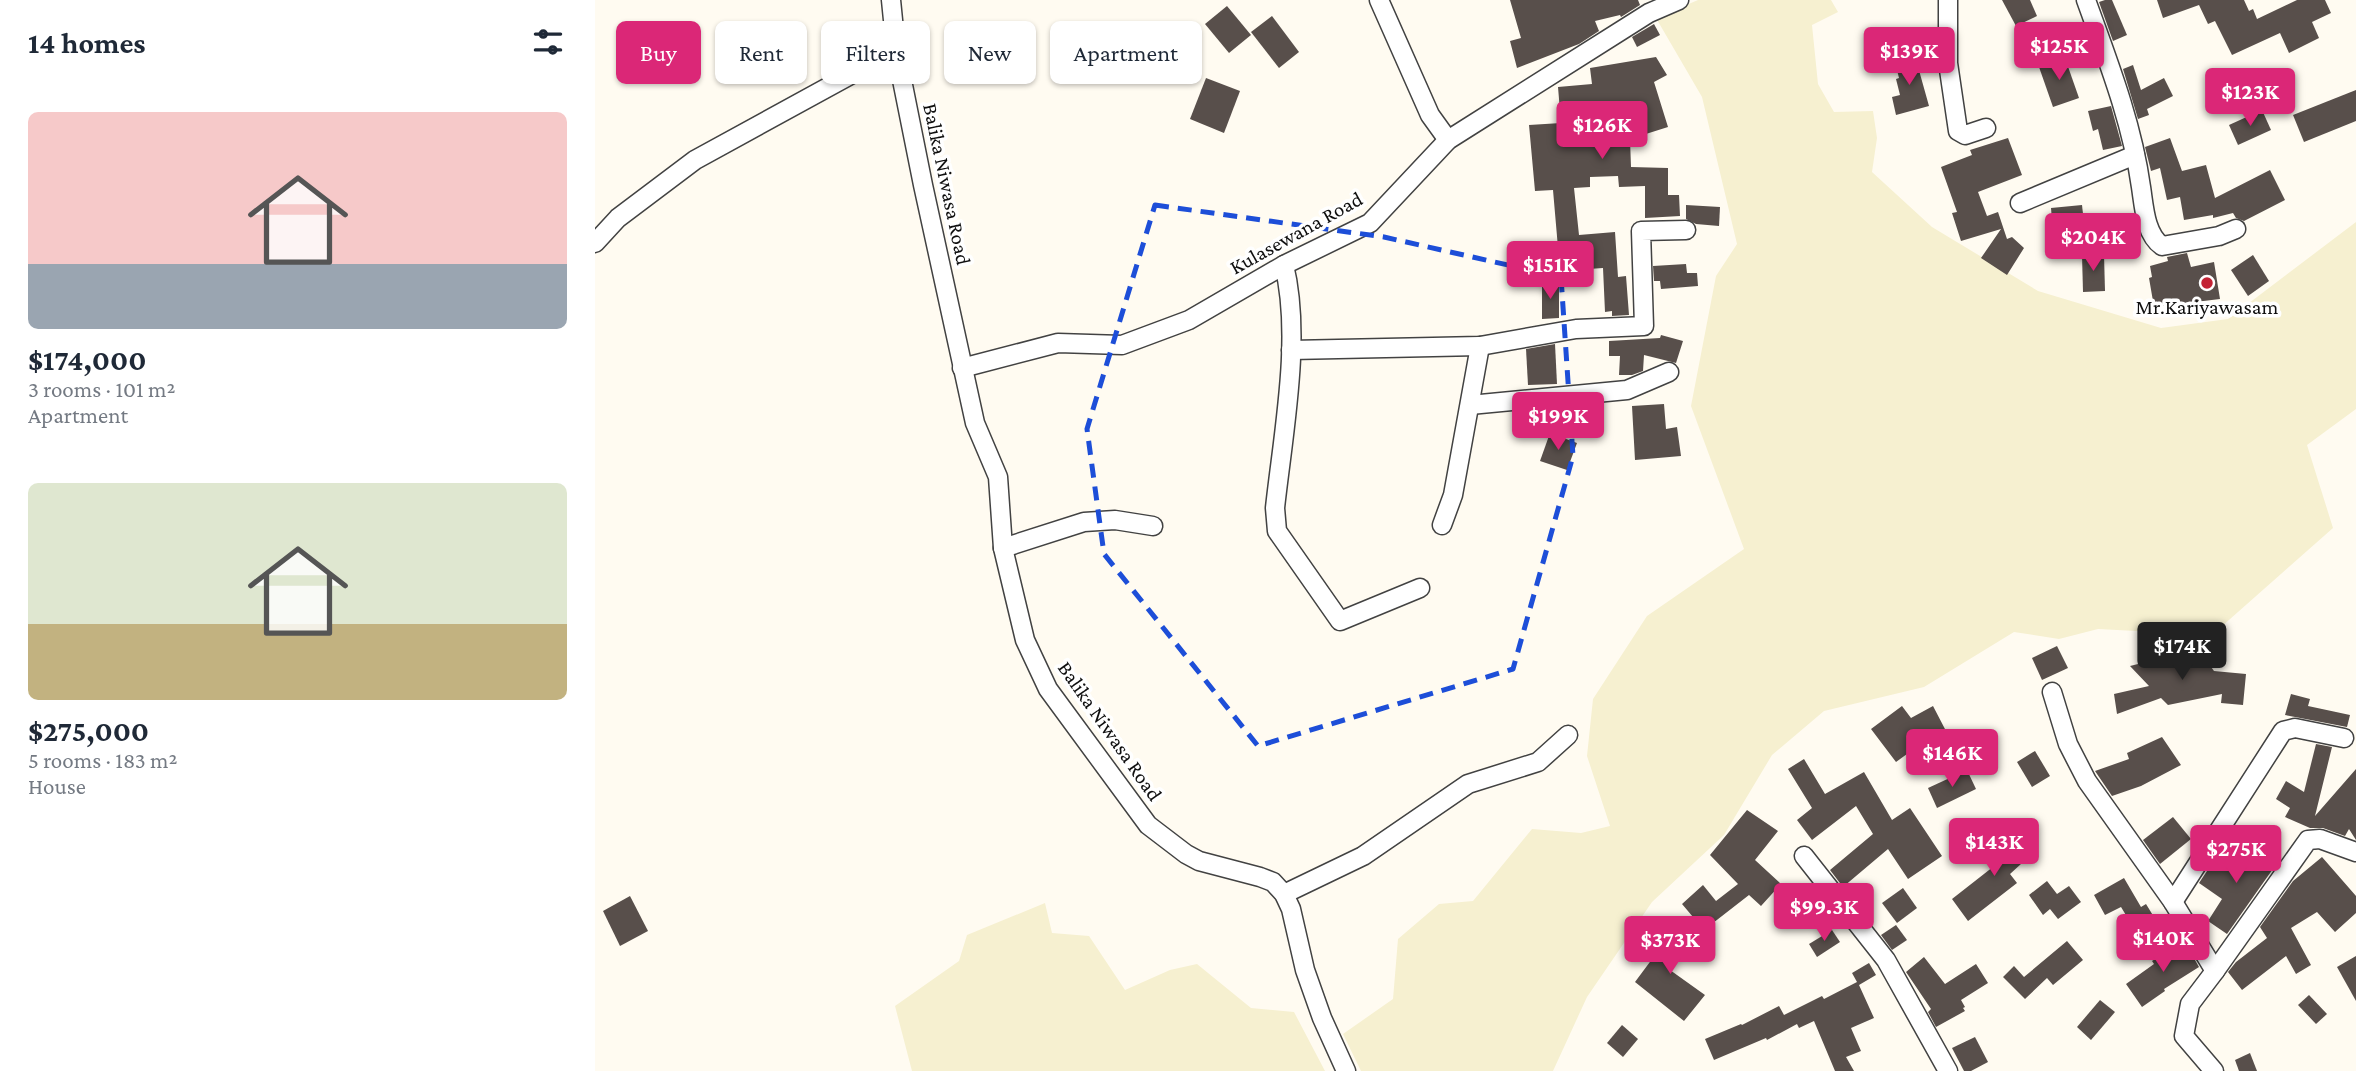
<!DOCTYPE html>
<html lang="en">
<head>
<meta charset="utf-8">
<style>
	body { margin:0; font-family:"Crimson Pro",serif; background:#f6f6f7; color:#1f2937; height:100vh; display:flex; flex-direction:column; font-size:26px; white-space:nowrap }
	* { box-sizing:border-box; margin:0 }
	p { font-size:23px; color:#747a83 }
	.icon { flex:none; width:38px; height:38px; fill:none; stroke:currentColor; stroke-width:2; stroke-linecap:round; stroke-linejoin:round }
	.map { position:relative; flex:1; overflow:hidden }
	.details { display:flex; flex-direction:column; background:#fff; width:595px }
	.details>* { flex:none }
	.top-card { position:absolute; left:21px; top:21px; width:665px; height:63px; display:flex; gap:14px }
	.price { position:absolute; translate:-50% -60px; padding:0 16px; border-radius:7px; background:#db2777; color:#fff; font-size:23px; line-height:46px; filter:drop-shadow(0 2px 4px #0008) }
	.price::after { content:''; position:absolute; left:50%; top:42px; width:21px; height:16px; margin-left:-10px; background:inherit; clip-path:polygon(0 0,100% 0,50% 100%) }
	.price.current { background:#222; color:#fff }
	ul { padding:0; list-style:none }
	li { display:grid; align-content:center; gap:14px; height:371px; padding:0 28px }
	li span { display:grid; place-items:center; height:217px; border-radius:10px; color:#555 }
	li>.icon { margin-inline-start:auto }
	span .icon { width:126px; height:126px; fill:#fffc; stroke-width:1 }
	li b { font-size:30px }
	h2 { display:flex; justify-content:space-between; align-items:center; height:84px; padding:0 28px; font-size:30px }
	.tag { padding:0 24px; border-radius:10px; background:#fff; box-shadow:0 2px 5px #0004; font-size:24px; line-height:63px }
	.tag.current { background:#db2777; color:#fff }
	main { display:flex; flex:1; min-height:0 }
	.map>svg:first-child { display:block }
</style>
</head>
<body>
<main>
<section class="details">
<h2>14 homes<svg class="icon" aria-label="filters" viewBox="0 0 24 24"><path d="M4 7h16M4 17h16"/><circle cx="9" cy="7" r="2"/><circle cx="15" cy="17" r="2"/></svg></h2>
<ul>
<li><span style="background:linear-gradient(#f6c9c9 70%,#9aa5b1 0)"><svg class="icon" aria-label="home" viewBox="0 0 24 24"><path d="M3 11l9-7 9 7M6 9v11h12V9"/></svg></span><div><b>$174,000</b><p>3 rooms · 101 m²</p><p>Apartment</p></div></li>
<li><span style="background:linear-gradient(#dfe7d0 65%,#c2b280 0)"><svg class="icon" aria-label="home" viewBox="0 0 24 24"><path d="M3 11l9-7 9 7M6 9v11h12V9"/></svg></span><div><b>$275,000</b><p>5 rooms · 183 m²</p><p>House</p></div></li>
</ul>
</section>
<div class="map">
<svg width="1761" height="1071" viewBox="0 0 1761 1071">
	<rect width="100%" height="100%" fill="#fffbf1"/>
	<g fill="#f6f0d0">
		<polygon points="1103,0 1236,0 1243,12 1217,25 1223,84 1239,112 1278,111 1282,138 1277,172 1337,227 1443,291 1566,328 1633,319 1761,222 1761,409 1712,445 1738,528 1617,635 1503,629 1464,639 1419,632 1329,687 1229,711 1177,755 1129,835 1057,902 992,997 958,1071 766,1071 748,1034 798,999 803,939 844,904 878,901 937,829 986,833 1015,826 992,756 998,699 1052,616 1149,549 1096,406 1121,276 1142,244 1107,97 1061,18"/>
		<polygon points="450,903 457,933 494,936 530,990 575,970 602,964 656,1008 699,1012 730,1071 317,1071 300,1006 364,961 372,935"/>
	</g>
	<g fill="#584f4b">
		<polygon points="915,0 1043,0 1045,5 1026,17 1025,15 1000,21 1004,31 984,44 922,68 915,41 926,38"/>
		<polygon points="1407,0 1435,0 1442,16 1421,26"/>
		<polygon points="1510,0 1517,0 1532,35 1518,41 1504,2"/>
		<polygon points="1562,0 1649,0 1654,11 1658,9 1662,19 1702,0 1730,0 1736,13 1717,22 1724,38 1694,53 1685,33 1637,55 1620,21 1613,24 1604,5 1568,18"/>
		<polygon points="632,6 656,35 634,53 610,24"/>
		<polygon points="677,16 704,52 684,68 656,32"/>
		<polygon points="1059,24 1065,35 1042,47 1037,37"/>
		<polygon points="1320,56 1334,106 1301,115 1297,97 1305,95 1301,79 1304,78 1300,62"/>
		<polygon points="1061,57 1072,75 1059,82 1073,127 1035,139 1036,167 1073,168 1073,195 1084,195 1085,216 1050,218 1050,186 1024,187 1023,176 995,177 995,187 979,188 984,235 1020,232 1023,277 1031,276 1034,315 1017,316 1017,311 1010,312 1008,268 965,271 958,190 940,191 934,125 966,123 963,87 997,84 995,68"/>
		<polygon points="1470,58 1484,98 1458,107 1444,67"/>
		<polygon points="1538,65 1546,90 1569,78 1578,96 1552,109 1554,115 1543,119 1528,69"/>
		<polygon points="611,78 645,91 629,133 595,119"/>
		<polygon points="1761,90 1761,121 1709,142 1698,115"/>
		<polygon points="1516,106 1527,146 1508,150 1503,129 1498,131 1493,111"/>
		<polygon points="1667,110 1676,130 1643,145 1634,125"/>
		<polygon points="1413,138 1427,175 1383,192 1392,216 1403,212 1412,239 1417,237 1429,248 1412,275 1386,258 1406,229 1366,241 1357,213 1362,212 1346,167 1377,155 1375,150"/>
		<polygon points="1575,138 1587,171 1611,165 1620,198 1675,170 1690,200 1649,221 1641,218 1638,213 1618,218 1618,215 1589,220 1585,197 1572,200 1565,168 1556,171 1550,147"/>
		<polygon points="1091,205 1125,207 1124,226 1101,224 1091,219"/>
		<polygon points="1487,205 1491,240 1459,243 1456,208"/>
		<polygon points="1592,253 1596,267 1619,262 1625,299 1559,307 1554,278 1557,277 1555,266 1573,261 1572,257"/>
		<polygon points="1487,255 1509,255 1510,291 1488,292"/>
		<polygon points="1658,255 1674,281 1653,296 1636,270"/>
		<polygon points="1091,264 1092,273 1102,273 1103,286 1066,289 1065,281 1059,281 1058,266"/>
		<polygon points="947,284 964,284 964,318 947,319"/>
		<polygon points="1066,335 1088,341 1081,363 1049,355 1048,371 1037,375 1024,375 1025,356 1014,356 1014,341 1065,338"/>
		<polygon points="960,344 962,384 933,385 931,349"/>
		<polygon points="1069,404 1071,429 1082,427 1086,456 1040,460 1037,406"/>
		<polygon points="955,433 982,443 972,470 945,461"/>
		<polygon points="1462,646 1473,668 1447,680 1437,658"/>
		<polygon points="1603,649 1619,671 1651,674 1648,705 1626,703 1627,694 1573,705 1566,698 1522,714 1519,694 1554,686 1535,666"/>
		<polygon points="1696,694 1715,699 1713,706 1755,715 1752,727 1690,715"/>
		<polygon points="1307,706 1316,718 1338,706 1351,731 1335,740 1334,738 1301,762 1276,729"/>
		<polygon points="1567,737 1586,765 1546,786 1517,796 1500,771 1534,759 1532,753"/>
		<polygon points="1721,744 1737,747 1720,816 1761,769 1761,840 1754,829 1750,836 1728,828 1715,828 1690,817 1695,808 1681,799 1691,781 1709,792"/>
		<polygon points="1440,751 1455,776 1437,787 1422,762"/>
		<polygon points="1209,759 1230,794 1269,772 1297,820 1315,808 1347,856 1313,879 1293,849 1248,887 1235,870 1278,834 1261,806 1217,840 1202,820 1217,808 1193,769"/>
		<polygon points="1372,770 1381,789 1342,808 1333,788"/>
		<polygon points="1152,810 1183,831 1160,860 1186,884 1166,906 1154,895 1109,930 1087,904 1108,885 1121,901 1143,884 1115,855"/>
		<polygon points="1578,817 1596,839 1565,864 1548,840"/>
		<polygon points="1419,832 1438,853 1415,874 1422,883 1373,921 1357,899 1403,863 1395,854"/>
		<polygon points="1653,843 1680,866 1632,934 1613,921 1627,899 1604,883 1618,862 1630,870"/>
		<polygon points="1727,857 1761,896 1761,913 1740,932 1722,912 1696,928 1716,965 1701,974 1691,956 1647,990 1633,972 1641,962 1672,938 1665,927 1698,881"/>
		<polygon points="1529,878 1546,907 1551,904 1562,922 1543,935 1526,907 1510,915 1499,895"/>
		<polygon points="1452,881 1462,894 1474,886 1486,902 1463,919 1455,909 1448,915 1434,895"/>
		<polygon points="1308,888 1322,908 1302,923 1287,903"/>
		<polygon points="35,896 53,931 25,946 8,911"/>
		<polygon points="1070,923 1096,943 1075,970 1110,995 1089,1021 1040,982 1069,943 1060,936"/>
		<polygon points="1301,925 1312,940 1297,950 1286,935"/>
		<polygon points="1237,930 1245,942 1222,957 1214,944"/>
		<polygon points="1472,941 1488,960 1458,985 1452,978 1430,999 1408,977 1419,966 1429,977"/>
		<polygon points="1589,941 1604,967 1569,989 1570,991 1547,1007 1531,984 1559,964 1557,961"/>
		<polygon points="1761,956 1761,1001 1742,967"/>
		<polygon points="1329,957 1350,984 1381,964 1393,983 1366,1000 1370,1007 1368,1008 1370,1011 1341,1027 1333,1012 1336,1009 1311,972"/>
		<polygon points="1274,963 1281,975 1264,985 1279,1018 1256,1028 1266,1051 1251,1057 1259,1071 1240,1071 1219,1021 1204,1028 1202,1024 1172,1040 1171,1038 1119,1060 1110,1039 1146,1024 1147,1025 1184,1006 1189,1015 1227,996 1229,999 1262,982 1257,973"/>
		<polygon points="1714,995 1732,1014 1721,1024 1703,1005"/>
		<polygon points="1505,1000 1520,1012 1496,1040 1482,1027"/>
		<polygon points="1027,1025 1043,1039 1028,1057 1012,1043"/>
		<polygon points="1380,1037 1393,1062 1376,1071 1369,1071 1357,1048"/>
		<polygon points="1655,1053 1662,1071 1644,1071 1640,1060"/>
	</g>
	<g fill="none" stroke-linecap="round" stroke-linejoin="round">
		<g stroke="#424242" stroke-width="21">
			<g id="minor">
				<polyline points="296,0 301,50 328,185 380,423 403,477 408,548 430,640 453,689 553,825 591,854 604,861 665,877 678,882 689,894 696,909 710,970 727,1018 751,1071"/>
				<polyline points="784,0 835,115 853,140"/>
				<polyline points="1353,0 1353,63 1363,131 1370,135 1391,128"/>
				<path d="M1491 0C1513 61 1537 122 1546 187 1549 206 1550 234 1567 246L1624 236 1641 229"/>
				<polyline points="1425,203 1540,155"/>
				<polyline points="0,243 23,218 100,160 301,50"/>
				<path d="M689 265C707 337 688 434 680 508L682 531 745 621 825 588"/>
				<polyline points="696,350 885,346 981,329 1049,326 1046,231 1091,230"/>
				<polyline points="367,368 463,343 527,345 594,320 689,265 775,223 853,140 1054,13 1084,0"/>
				<polyline points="875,405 1032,390 1074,372"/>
				<polyline points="847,525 858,495 885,346"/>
				<polyline points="408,548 489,522 520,520 558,526"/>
				<polyline points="1457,692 1473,744 1492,781 1578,902 1620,971 1595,1004 1589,1036 1619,1071"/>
				<polyline points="1209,856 1291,960 1353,1071"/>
				<polyline points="689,894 768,856 873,784 943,762 973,735"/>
				<polyline points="1578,902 1688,731 1700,728 1749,738"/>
				<polyline points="1620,971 1713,840 1725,839 1761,852"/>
			</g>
		</g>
		<use href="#minor" stroke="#fff" stroke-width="18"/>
	</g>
	<path fill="none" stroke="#1d4ed8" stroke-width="5" stroke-dasharray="14 9" stroke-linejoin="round" d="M560 205 789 237 966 277 978 456 918 669 663 746 509 554 492 429Z"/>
	<circle fill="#c32234" stroke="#fff" stroke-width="2.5" cx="1612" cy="283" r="7"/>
	<g text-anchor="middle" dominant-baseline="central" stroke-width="7" stroke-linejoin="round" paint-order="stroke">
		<g font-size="21" fill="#0f0f0f" stroke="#fff">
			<text transform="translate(352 184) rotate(78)">Balika Niwasa Road</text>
			<text transform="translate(701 233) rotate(-29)">Kulasewana Road</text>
			<text transform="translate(515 731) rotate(55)">Balika Niwasa Road</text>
		</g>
		<g font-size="21" fill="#0f0f0f" stroke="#fff">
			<text x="1612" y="307">Mr.Kariyawasam</text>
		</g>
	</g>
</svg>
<b class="price" style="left:1464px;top:82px">$125K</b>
<b class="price" style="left:1314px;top:87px">$139K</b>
<b class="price" style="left:1655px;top:128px">$123K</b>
<b class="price" style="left:1007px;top:161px">$126K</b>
<b class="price" style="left:1498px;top:273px">$204K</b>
<b class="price" style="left:955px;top:301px">$151K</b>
<b class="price" style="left:963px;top:452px">$199K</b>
<b class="price current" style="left:1587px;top:682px">$174K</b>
<b class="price" style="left:1357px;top:789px">$146K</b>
<b class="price" style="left:1399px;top:878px">$143K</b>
<b class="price" style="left:1641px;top:885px">$275K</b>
<b class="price" style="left:1229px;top:943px">$99.3K</b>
<b class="price" style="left:1568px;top:974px">$140K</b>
<b class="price" style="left:1075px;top:976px">$373K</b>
<div class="top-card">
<a class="tag current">Buy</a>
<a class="tag">Rent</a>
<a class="tag">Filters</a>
<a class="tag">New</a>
<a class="tag">Apartment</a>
</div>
</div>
</main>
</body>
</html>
